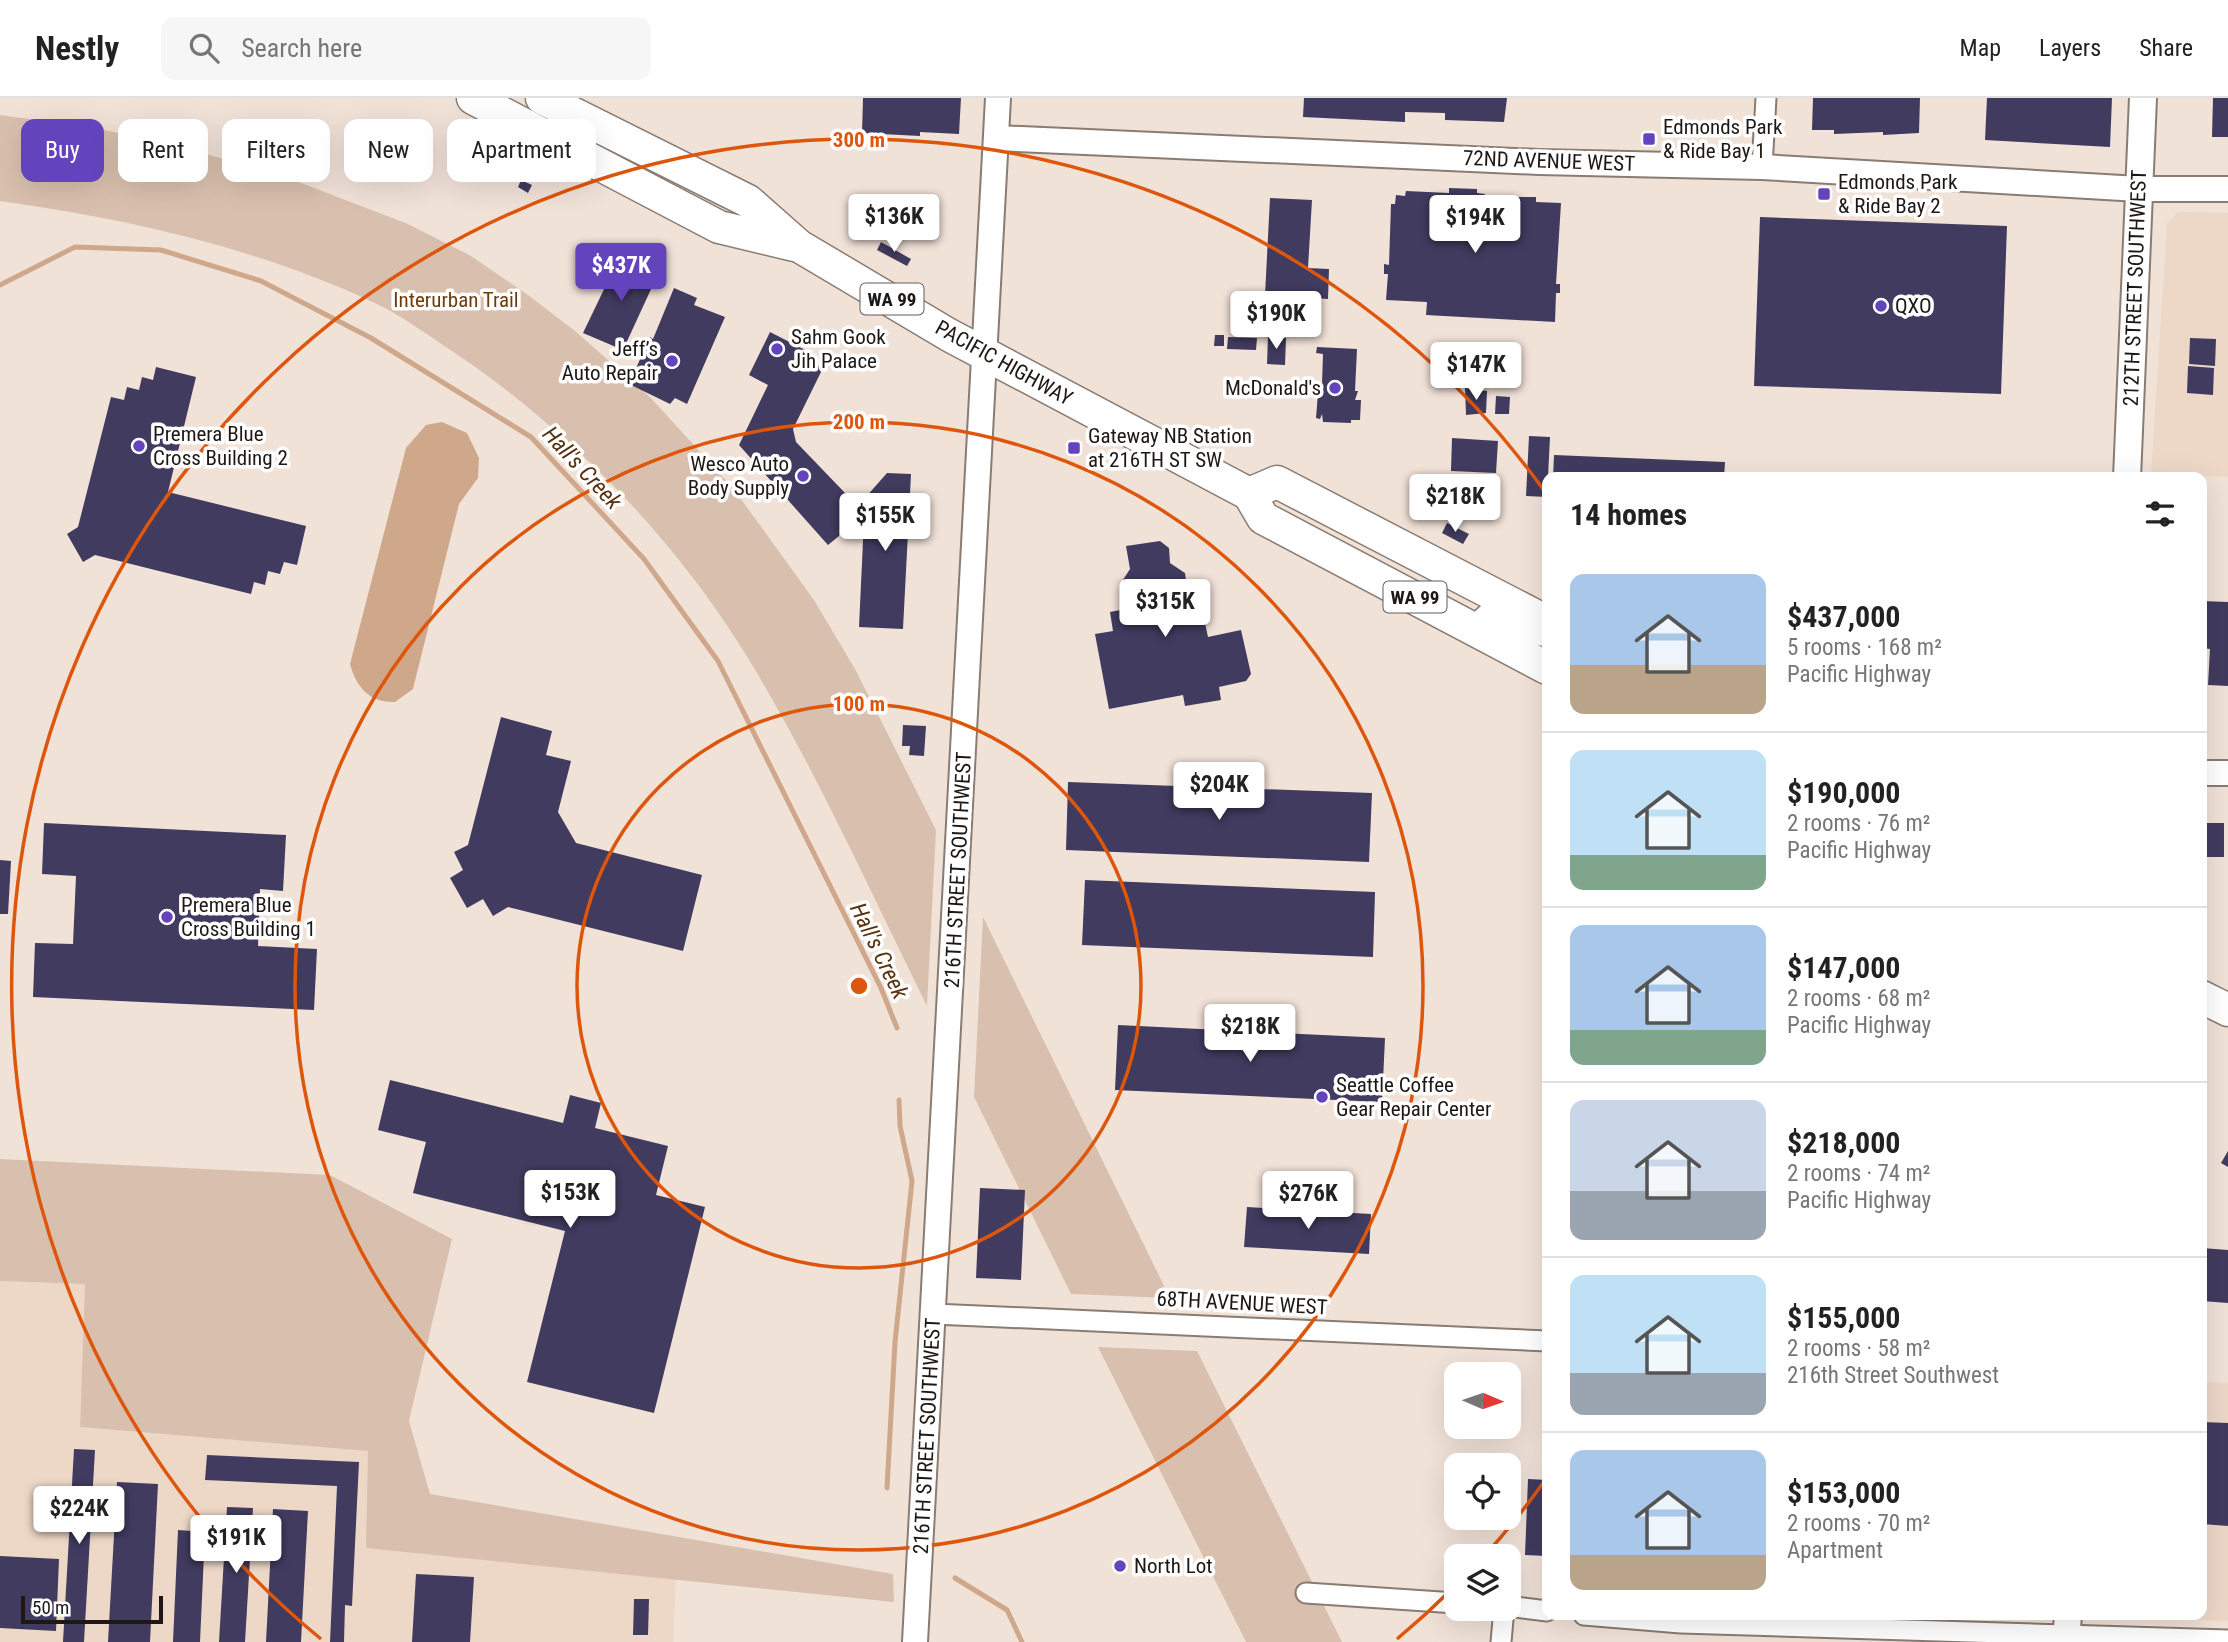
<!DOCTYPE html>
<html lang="en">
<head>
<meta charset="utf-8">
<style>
	body { margin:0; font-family:"Roboto Condensed",sans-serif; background:#f6f6f6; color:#222; height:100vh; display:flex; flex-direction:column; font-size:26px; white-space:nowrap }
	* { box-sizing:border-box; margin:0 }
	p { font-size:23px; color:#767676 }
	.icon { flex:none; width:38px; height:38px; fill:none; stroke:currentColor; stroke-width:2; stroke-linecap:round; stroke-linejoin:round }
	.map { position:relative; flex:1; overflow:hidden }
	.drawer { position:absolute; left:1542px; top:374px; width:665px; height:1148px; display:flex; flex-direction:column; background:#fff; border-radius:14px; box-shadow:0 7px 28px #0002 }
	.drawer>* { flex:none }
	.guide { position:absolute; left:21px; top:21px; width:665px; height:63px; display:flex; gap:14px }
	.needle { width:46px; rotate:92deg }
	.fabs { position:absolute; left:1444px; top:1264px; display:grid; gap:14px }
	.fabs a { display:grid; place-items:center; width:77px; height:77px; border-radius:14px; background:#fff; box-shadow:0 7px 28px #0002; font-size:35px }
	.scale { position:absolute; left:21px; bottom:18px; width:142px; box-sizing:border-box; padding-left:7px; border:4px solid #1d1815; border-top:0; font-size:19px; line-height:24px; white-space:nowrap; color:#1d1815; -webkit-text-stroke:5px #fff; paint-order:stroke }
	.price { position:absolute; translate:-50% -60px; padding:0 16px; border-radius:7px; background:#fff; color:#222; font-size:23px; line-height:46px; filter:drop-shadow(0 2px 4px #0008) }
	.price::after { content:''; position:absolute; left:50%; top:42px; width:21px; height:16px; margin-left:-10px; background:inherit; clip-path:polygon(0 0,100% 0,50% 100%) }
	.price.selected { background:#6444bc; color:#fff }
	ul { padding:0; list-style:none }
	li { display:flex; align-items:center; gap:21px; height:175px; padding:0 28px }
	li+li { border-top:2px solid #e0e0e0 }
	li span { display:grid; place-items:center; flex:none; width:196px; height:140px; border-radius:14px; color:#555 }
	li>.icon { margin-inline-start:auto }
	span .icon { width:84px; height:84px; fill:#fffc; stroke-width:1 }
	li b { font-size:30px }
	h2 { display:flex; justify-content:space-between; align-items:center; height:84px; padding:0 28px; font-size:30px }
	.pill { padding:0 24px; border-radius:14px; background:#fff; box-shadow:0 7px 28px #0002; font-size:24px; line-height:63px }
	.pill.selected { background:#6444bc; color:#fff }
	header { display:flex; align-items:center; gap:42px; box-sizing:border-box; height:98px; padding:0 35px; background:#fff; border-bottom:2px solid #e0e0e0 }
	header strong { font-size:33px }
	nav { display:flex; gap:38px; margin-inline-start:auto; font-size:24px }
	.search { width:490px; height:63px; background:#f6f6f6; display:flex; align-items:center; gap:18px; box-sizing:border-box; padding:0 24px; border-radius:14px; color:#767676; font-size:26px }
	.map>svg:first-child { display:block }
</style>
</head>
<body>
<header>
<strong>Nestly</strong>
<div class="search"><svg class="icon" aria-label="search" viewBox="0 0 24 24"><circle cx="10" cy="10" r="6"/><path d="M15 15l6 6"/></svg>Search here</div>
<nav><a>Map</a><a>Layers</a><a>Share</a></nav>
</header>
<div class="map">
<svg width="2228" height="1544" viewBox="0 0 2228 1544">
	<rect width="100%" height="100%" fill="#f1e2d8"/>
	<g fill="#edd8c8">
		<polygon points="2178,114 2228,115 2228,379 2151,377 2167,125"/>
		<polygon points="0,1183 85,1185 80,1329 368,1353 367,1450 676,1476 673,1544 0,1544"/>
		<polygon points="2202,1284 2228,1285 2228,1523 2199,1522"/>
	</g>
	<g fill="#d9c0ae">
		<path d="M0 17 89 29 163 44 275 75 408 126 471 158 528 197 575 233 650 299 733 390 814 502 855 571 936 732 927 908C871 795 819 679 754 570 679 444 571 332 449 251 426 236 402 218 377 206 258 150 129 121 0 103Z"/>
		<polygon points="983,819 1170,1200 1071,1196 974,999"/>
		<polygon points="0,1061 330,1077 452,1141 409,1323 430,1396 893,1476 894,1504 366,1450 368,1353 80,1329 85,1186 0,1183"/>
		<polygon points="1098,1249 1197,1253 1342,1544 1246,1544"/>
	</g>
	<path fill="#cfa88b" d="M442 324 467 335 479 360 478 380 459 406 413 591 395 604C370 605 356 589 350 566L406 350 426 327Z"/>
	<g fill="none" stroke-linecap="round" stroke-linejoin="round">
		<g stroke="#cfa88b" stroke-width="5">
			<polyline points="0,187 75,149 161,152 261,183 371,240 531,339 644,461 718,563 881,890 897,930"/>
			<polyline points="887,1390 895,1244 912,1083 900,1028 899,1002"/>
			<polyline points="955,1480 1007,1512 1022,1544"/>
		</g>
	</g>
	<g fill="#413b5f">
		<polygon points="863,0 961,0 959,36 920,34 920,38 862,35"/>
		<polygon points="1304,0 1507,0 1504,24 1445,22 1445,15 1405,14 1405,24 1303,19"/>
		<polygon points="1813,0 1920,0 1919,35 1883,37 1883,34 1834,36 1834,32 1812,32"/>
		<polygon points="1987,0 2112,0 2110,49 1985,42"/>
		<polygon points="2213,0 2228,0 2228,39 2212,39"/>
		<polygon points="521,82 532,87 528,95 518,89"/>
		<polygon points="1449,90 1477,91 1477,95 1485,96 1484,99 1536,99 1536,104 1561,105 1556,186 1560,186 1560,195 1556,195 1555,224 1426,217 1427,204 1386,202 1388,176 1384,176 1384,166 1389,167 1391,106 1395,106 1396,97 1405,98 1406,93 1449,95"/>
		<polygon points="1270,100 1312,102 1308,170 1329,171 1328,201 1295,199 1293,237 1263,236"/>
		<polygon points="1760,119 2007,128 2001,296 1754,288"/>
		<polygon points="881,144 911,161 907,168 877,152"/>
		<polygon points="620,158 658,176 623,252 583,235"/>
		<polygon points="674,190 697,200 694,207 725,219 687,306 675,300 670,306 629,286 650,239 653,241"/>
		<polygon points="770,234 813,256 821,274 793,331 796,344 846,396 839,438 828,447 739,347 768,287 749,277"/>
		<polygon points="1215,237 1224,237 1224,248 1214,248"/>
		<polygon points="1228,239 1257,240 1256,252 1227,251"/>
		<polygon points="1268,239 1286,240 1285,267 1267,266"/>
		<polygon points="2190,240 2216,241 2215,268 2189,266"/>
		<polygon points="1317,249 1357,251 1355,293 1358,293 1355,302 1361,302 1360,322 1351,322 1351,325 1323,324 1322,316 1320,321 1316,320 1318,295 1314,294 1315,286 1322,286 1323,256 1316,255"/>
		<polygon points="2188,268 2214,270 2213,297 2187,295"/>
		<polygon points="156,269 196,279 168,394 306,428 297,467 284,464 280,476 268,473 265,487 254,484 251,496 95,457 83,464 67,436 78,429 111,299 124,302 127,289 139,292 142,279 153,282"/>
		<polygon points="1465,290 1487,293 1486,315 1466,317"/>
		<polygon points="1496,298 1510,299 1509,316 1495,316"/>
		<polygon points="1529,338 1550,339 1547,399 1526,398"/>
		<polygon points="1452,340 1498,343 1496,375 1451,373"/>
		<polygon points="1554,357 1725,364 1724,380 1553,380"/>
		<polygon points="887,375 911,376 903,531 859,529 865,400"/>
		<polygon points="1447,425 1469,436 1463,446 1442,435"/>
		<polygon points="1160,443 1169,450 1170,465 1185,475 1187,490 1192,487 1200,525 1205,525 1208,539 1241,532 1251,576 1246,583 1219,589 1221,602 1185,608 1183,597 1109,611 1095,536 1113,533 1110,514 1126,511 1121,485 1130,471 1126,448"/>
		<polygon points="2202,503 2228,504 2228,588 2208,587 2210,551 2202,550"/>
		<polygon points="501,619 552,633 546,657 571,663 558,714 576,745 702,777 683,853 508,809 493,818 483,801 467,810 450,780 463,772 454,754 468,747"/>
		<polygon points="903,627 926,628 924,658 909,657 910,648 902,648"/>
		<polygon points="1068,684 1372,695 1369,764 1066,752"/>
		<polygon points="44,725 286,737 283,793 260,791 258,848 317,851 314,912 33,899 35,845 73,846 76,778 42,776"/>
		<rect x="2202" y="725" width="22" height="34"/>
		<polygon points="0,762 11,763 8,816 0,816"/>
		<polygon points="1085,782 1375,794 1373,859 1082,847"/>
		<polygon points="1118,927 1385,940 1382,1004 1115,992"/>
		<polygon points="390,982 563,1025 570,997 601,1005 595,1030 668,1048 656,1097 705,1109 654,1315 527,1284 565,1133 413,1095 426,1044 378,1032"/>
		<polygon points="2228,1053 2228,1069 2221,1065"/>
		<polygon points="980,1090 1025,1092 1021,1182 976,1180"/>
		<polygon points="1247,1109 1371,1116 1369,1156 1244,1149"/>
		<polygon points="2202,1150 2228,1152 2228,1205 2202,1203"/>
		<polygon points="2202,1324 2228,1325 2228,1428 2202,1426"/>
		<polygon points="74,1351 95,1352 84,1544 63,1544"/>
		<polygon points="207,1357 359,1364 352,1508 345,1507 344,1544 330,1544 337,1388 205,1382"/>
		<polygon points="1528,1381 1547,1382 1547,1458 1525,1457"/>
		<polygon points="117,1384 158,1386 150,1544 108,1544"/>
		<polygon points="227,1409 253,1410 245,1544 219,1544"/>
		<polygon points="273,1411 308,1413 301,1544 266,1544"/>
		<polygon points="178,1432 205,1434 200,1544 173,1544"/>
		<polygon points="0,1458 59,1461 56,1533 0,1530"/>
		<polygon points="416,1476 474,1479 470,1544 412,1544"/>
		<polygon points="634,1501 649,1501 648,1537 633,1537"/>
	</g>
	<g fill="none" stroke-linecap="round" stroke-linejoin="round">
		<g stroke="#897c72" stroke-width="23">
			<g id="minor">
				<polyline points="1762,69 1766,0"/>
				<polyline points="934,1216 1547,1243"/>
				<polyline points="1306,1495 1456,1505"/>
				<polyline points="1508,1508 1547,1513"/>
				<polyline points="1584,1517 1681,1525 2228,1542"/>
				<polyline points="1501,1544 1504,1510"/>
			</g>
		</g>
		<g stroke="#897c72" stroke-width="28">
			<g id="tertiary">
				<polyline points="996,40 1539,64 1762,69 2139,91 2228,91"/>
				<polyline points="2202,675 2228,675"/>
				<polyline points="915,1544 998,0"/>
			</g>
		</g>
		<g stroke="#897c72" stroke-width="30">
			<g id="secondary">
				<polyline points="2127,380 2143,0"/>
				<polyline points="2066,1544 2068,1517"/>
			</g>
		</g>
		<g stroke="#897c72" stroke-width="33">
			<polyline id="primary" points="1477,532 1489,521 1513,530 1547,533"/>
		</g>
		<g stroke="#897c72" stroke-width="35">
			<g id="trunk">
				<polyline points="473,0 719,129 794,147"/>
				<polyline points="542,0 748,103 799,148 949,237 1249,396 1263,420 1547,570"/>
				<polyline points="1249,396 1277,384 1547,524"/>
				<polyline points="2202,899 2228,912"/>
			</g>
		</g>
		<use href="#minor" stroke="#fff" stroke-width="19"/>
		<use href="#tertiary" stroke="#fff" stroke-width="24"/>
		<use href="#secondary" stroke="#fff" stroke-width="26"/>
		<use href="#primary" stroke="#fff" stroke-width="30"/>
		<use href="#trunk" stroke="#fff" stroke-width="32"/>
	</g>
	<g fill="none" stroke="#de560c" stroke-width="3.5">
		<circle cx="859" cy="888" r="282"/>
		<circle cx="859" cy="888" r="564"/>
		<path d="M1543 1385A846 846 0 0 1 1488 1454M1452 1491A846 846 0 0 1 1397 1541M321 1541A846 846 0 1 1 1543 391"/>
	</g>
	<g fill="#6444bc" stroke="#fff" stroke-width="2.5">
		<rect x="1642" y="34" width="14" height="14" rx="3.5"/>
		<rect x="1817" y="89" width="14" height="14" rx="3.5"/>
		<circle cx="1881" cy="208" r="7"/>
		<circle cx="777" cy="251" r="7"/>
		<circle cx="672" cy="263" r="7"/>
		<circle cx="1335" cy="290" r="7"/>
		<circle cx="139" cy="348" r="7"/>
		<rect x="1067" y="343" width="14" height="14" rx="3.5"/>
		<circle cx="803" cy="378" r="7"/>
		<circle cx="167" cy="819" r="7"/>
		<circle cx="1322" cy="999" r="7"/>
		<circle cx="1120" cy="1468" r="7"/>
	</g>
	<g text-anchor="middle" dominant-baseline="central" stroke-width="7" stroke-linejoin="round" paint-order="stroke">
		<g fill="#fff" stroke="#615d5b" stroke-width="2">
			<rect x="860.5" y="185.5" width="63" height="31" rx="5"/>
			<rect x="1383.5" y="483.5" width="63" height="31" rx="5"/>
		</g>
		<g font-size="19" font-weight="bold" fill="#1d1815">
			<text x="892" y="201">WA 99</text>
			<text x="1415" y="499">WA 99</text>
		</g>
		<g font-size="21" fill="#1d1815" stroke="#fff" text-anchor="start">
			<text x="1663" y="29">Edmonds Park<tspan x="1663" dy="24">&amp; Ride Bay 1</tspan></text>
			<text x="1838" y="84">Edmonds Park<tspan x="1838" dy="24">&amp; Ride Bay 2</tspan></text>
			<text x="1895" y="208">QXO</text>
			<text x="791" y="239">Sahm Gook<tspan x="791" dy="24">Jih Palace</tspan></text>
			<text x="658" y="251" text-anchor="end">Jeff’s<tspan x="658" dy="24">Auto Repair</tspan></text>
			<text x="1321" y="290" text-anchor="end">McDonald's</text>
			<text x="153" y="336">Premera Blue<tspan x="153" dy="24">Cross Building 2</tspan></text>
			<text x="1088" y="338">Gateway NB Station<tspan x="1088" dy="24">at 216TH ST SW</tspan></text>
			<text x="789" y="366" text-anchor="end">Wesco Auto<tspan x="789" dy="24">Body Supply</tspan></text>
			<text x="181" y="807">Premera Blue<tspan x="181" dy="24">Cross Building 1</tspan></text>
			<text x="1336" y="987">Seattle Coffee<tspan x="1336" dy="24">Gear Repair Center</tspan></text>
			<text x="1134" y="1468">North Lot</text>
		</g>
		<g font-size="21" fill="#1d1815" stroke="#fff">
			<text transform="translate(1549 63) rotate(2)">72ND AVENUE WEST</text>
			<text transform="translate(2135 190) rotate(-88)">212TH STREET SOUTHWEST</text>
			<text transform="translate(1004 265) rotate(29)">PACIFIC HIGHWAY</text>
			<text transform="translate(958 772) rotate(-87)">216TH STREET SOUTHWEST</text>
			<text transform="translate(1242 1205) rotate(3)">68TH AVENUE WEST</text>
			<text transform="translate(927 1338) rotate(-87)">216TH STREET SOUTHWEST</text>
		</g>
		<g font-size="21" fill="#6e3c0b" stroke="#fff">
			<text x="456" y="202">Interurban Trail</text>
		</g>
		<g font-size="23" font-style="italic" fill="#58310e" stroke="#fff">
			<text transform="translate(582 370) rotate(47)">Hall's Creek</text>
			<text transform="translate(879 853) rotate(64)">Hall's Creek</text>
		</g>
	</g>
	<circle cx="859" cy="888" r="10" fill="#de560c" stroke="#fff" stroke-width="3.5"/>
	<g font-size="21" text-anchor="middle" font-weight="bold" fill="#de560c" stroke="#fff" stroke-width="7" stroke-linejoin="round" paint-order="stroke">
		<text x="859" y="49">300 m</text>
		<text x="859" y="331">200 m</text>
		<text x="859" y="613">100 m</text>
	</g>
</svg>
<div class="fabs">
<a><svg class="needle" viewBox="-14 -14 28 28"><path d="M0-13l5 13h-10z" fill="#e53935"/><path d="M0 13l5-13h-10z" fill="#767676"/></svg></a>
<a><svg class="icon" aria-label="locate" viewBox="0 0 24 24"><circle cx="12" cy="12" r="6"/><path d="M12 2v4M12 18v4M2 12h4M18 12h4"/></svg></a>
<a><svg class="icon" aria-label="layers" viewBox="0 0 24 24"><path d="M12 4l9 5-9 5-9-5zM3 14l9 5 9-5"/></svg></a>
</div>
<div class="scale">50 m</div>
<b class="price" style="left:894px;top:156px">$136K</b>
<b class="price" style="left:1475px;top:157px">$194K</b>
<b class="price selected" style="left:621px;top:205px">$437K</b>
<b class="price" style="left:1276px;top:253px">$190K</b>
<b class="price" style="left:1476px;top:304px">$147K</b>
<b class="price" style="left:1455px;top:436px">$218K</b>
<b class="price" style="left:885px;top:455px">$155K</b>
<b class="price" style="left:1165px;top:541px">$315K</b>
<b class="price" style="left:1219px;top:724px">$204K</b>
<b class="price" style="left:1250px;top:966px">$218K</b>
<b class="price" style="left:570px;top:1132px">$153K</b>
<b class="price" style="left:1308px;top:1133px">$276K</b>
<b class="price" style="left:79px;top:1448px">$224K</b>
<b class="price" style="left:236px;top:1477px">$191K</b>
<div class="guide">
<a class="pill selected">Buy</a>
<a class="pill">Rent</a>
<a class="pill">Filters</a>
<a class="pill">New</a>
<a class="pill">Apartment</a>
</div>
<section class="drawer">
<h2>14 homes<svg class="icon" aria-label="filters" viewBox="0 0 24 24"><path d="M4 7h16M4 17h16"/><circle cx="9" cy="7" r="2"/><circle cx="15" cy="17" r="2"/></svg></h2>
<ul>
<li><span style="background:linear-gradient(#a9c7e8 65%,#b9a48a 0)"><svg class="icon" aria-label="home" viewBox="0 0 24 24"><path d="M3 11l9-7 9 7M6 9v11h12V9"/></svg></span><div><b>$437,000</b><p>5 rooms · 168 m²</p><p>Pacific Highway</p></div></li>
<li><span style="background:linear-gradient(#bfe0f5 75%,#7fa58c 0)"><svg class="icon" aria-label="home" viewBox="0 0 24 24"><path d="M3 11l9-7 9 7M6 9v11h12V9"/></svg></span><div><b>$190,000</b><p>2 rooms · 76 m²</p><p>Pacific Highway</p></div></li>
<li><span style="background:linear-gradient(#a9c7e8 75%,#7fa58c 0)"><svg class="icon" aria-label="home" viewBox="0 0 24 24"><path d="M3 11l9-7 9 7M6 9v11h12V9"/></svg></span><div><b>$147,000</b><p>2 rooms · 68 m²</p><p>Pacific Highway</p></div></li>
<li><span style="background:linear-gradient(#c9d6e8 65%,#9aa5b1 0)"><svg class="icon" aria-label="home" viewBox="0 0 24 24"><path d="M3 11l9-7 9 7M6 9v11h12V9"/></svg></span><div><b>$218,000</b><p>2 rooms · 74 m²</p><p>Pacific Highway</p></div></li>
<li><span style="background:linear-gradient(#bfe0f5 70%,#9aa5b1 0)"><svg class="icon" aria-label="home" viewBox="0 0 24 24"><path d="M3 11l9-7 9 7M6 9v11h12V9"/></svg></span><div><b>$155,000</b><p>2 rooms · 58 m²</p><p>216th Street Southwest</p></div></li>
<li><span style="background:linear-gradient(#a9c7e8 75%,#b9a48a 0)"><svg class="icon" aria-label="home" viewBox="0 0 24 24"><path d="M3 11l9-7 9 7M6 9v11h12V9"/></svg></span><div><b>$153,000</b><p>2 rooms · 70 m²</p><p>Apartment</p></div></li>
</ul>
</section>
</div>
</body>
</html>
